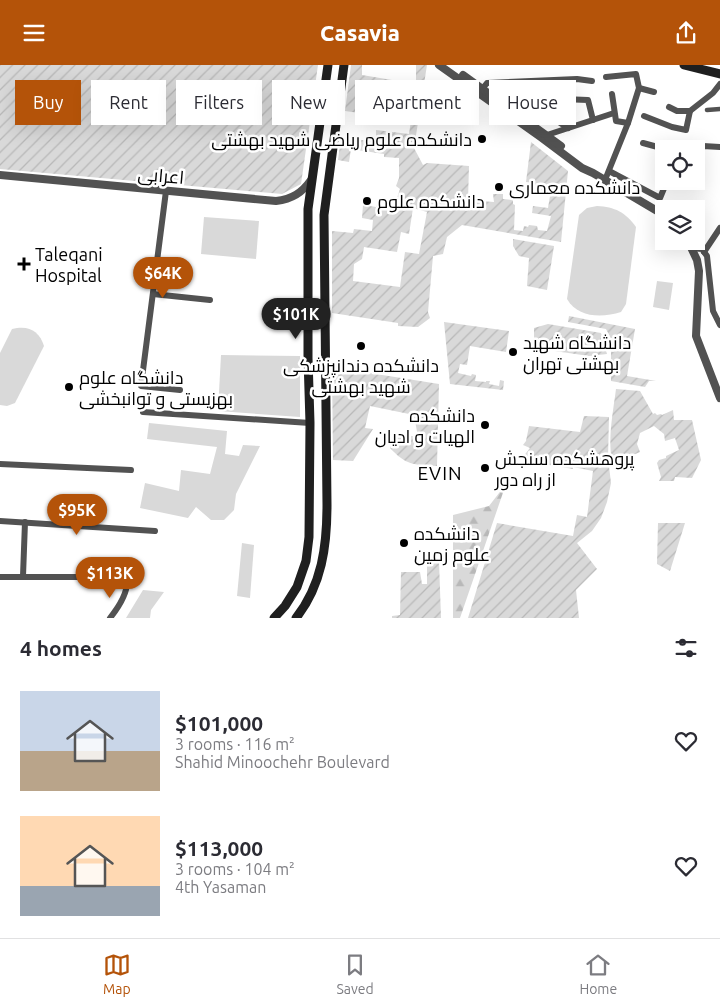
<!DOCTYPE html>
<html lang="en">
<head>
<meta charset="utf-8">
<style>
	body { margin:0; font-family:Ubuntu,Cairo,sans-serif; background:#f7f7f7; color:#2b2b33; height:100vh; display:flex; flex-direction:column; font-size:19px; white-space:nowrap }
	* { box-sizing:border-box; margin:0 }
	p { font-size:16px; color:#7c7c81 }
	.icon { flex:none; width:28px; height:28px; fill:none; stroke:currentColor; stroke-width:2; stroke-linecap:round; stroke-linejoin:round }
	.map { position:relative; height:553px; overflow:hidden }
	.sheet { display:flex; flex-direction:column; background:#fff; flex:1 }
	.sheet>* { flex:none }
	.top-card { position:absolute; left:15px; top:15px; width:690px; height:45px; display:flex; gap:10px }
	.controls { position:absolute; left:655px; top:75px; display:grid; gap:10px }
	.controls a { display:grid; place-items:center; width:50px; height:50px; border-radius:0px; background:#fff; box-shadow:0 5px 20px #0002; font-size:25px }
	.price { position:absolute; translate:-50% -42px; padding:0 11px; border-radius:18px; background:#b45309; color:#fff; font-size:16px; line-height:32px; filter:drop-shadow(0 1px 2px #0008) }
	.price::after { content:''; position:absolute; left:50%; top:30px; width:15px; height:11px; margin-left:-8px; background:inherit; clip-path:polygon(0 0,100% 0,50% 100%) }
	.price.on { background:#222; color:#fff }
	ul { padding:0; list-style:none }
	li { display:flex; align-items:center; gap:15px; height:125px; padding:0 20px }
	li span { display:grid; place-items:center; flex:none; width:140px; height:100px; border-radius:0px; color:#555 }
	li>.icon { margin-inline-start:auto }
	span .icon { width:60px; height:60px; fill:#fffc; stroke-width:1 }
	li b { font-size:21px }
	h2 { display:flex; justify-content:space-between; align-items:center; height:60px; padding:0 20px; font-size:21px }
	.pill { padding:0 18px; border-radius:0px; background:#fff; box-shadow:0 5px 20px #0002; font-size:18px; line-height:45px }
	.pill.on { background:#b45309; color:#fff }
	header { display:flex; justify-content:space-between; align-items:center; height:65px; padding:0 20px; background:#b45309; color:#fff; font-size:22px; font-weight:800 }
	.dock { display:flex; justify-content:space-around; align-items:center; height:70px; border-top:1px solid #e1e1e2; background:#fff; font-size:14px; color:#7c7c81 }
	.dock a { display:grid; justify-items:center; gap:2px }
	.dock .on { color:#b45309 }
	.map>svg:first-child { display:block }
</style>
</head>
<body>
<header><svg class="icon" aria-label="menu" viewBox="0 0 24 24"><path d="M4 6h16M4 12h16M4 18h16"/></svg>Casavia<svg class="icon" aria-label="share" viewBox="0 0 24 24"><path d="M12 15V3M7 8l5-5 5 5M5 13v7h14v-7"/></svg></header>
<div class="map">
<svg width="720" height="553" viewBox="0 0 720 553">
	<defs>
		<pattern id="forest-firs" width="22" height="20" patternUnits="userSpaceOnUse" patternTransform="scale(1.25)"><rect width="22" height="20" fill="#d9d9d9"/><path d="M5 1l3.5 6h-7zM16 11l3.5 6h-7z" fill="#b8b8b8"/></pattern>
		<pattern id="garden-furrows" width="10" height="10" patternUnits="userSpaceOnUse" patternTransform="scale(1.25)"><rect width="10" height="10" fill="#d9d9d9"/><path d="M-1 1l2-2M0 10L10 0M9 11l2-2" fill="none" stroke="#b8b8b8"/></pattern>
	</defs>
	<rect width="100%" height="100%" fill="#fff"/>
	<polygon fill="url(#forest-firs)" points="506,419 460,553 453,553 453,450 489,441"/>
	<g fill="#d9d9d9">
		<path d="M597 141C615 142 625 147 636 162L626 239 621 247C602 253 578 253 567 234L579 150 587 143Z"/>
		<polygon points="204,152 259,156 256,194 201,189"/>
		<polygon points="657,216 673,218 669,245 653,242"/>
		<path d="M17 263C31 261 40 268 44 281L15 338 7 341 0 340V288L12 264Z"/>
		<polygon points="221,290 300,291 300,352 218,346"/>
		<polygon points="149,358 227,366 225,389 239,391 243,380 260,381 236,429 234,445 224,455 211,455 196,442 188,453 140,443 145,418 179,426 181,405 210,409 217,382 147,374"/>
		<polygon points="242,478 254,480 250,533 237,531"/>
		<polygon points="143,525 164,527 151,545 150,553 126,553"/>
	</g>
	<g fill="url(#garden-furrows)" fill-rule="evenodd">
		<polygon points="0,0 318,0 301,119 282,129 0,104"/>
		<path d="M351 0H362V10L416 19V0H427L414 83 423 100 427 98 469 101 468 135 494 137 493 129H503V134L513 135V139L515 140 514 165 523 166 524 161 528 162 529 160 537 161 538 165 547 166 551 151 532 148 533 141 548 143 550 131 529 128 531 126 532 118 526 117 531 77 568 106 561 177 462 160 447 172 443 189 433 191 428 247 430 253 418 262 398 261V258L332 248V166L353 168 354 164 372 166 373 155 362 153 363 140 376 142 377 139 394 142 400 124 396 121 399 113V93L384 92V89L351 84 349 97 338 95 341 72 376 77V65L409 69 415 28 383 23 381 51 345 46ZM413 143 427 147 419 189 405 187 400 222 353 216 354 199 362 194 364 182 397 187 401 167 409 169Z"/>
		<polygon points="513,174 554,181 547,225 527,221 529,193 519,191 513,181"/>
		<polygon points="569,251 635,264 627,311 656,316 649,316 645,322 611,316 611,274 606,264 568,257"/>
		<polygon points="444,257 509,266 506,287 470,281 467,300 460,299 458,308 471,311 472,309 476,310 475,316 486,317 486,316 490,316 489,319 499,321 500,315 504,316 503,325 450,319"/>
		<polygon points="548,259 601,268 607,289 589,291 548,285 548,281 534,277 534,263"/>
		<path d="M326 301 332 302 439 319 437 401C413 400 406 400 390 383L393 368 418 372 414 350 370 341 365 363 373 364 353 396 333 395 332 303Z"/>
		<path d="M616 324 640 326 653 349 655 348 657 350 661 349 662 350 673 345 674 355H692L701 395 692 413 675 412 674 416H659L661 412 657 398 659 395 666 393V391L679 385 675 373 665 376 664 369 654 361 640 368 637 379 640 387 624 394 627 400H613C607 376 613 348 616 324Z"/>
		<polygon points="584,351 609,352 608,393 611,418 607,437 601,453 592,466 577,478 597,504 576,525 579,553 468,553 497,458 573,471 577,450 587,452 593,406 573,402 573,404 532,397 523,392 530,383 523,380 526,376 529,361 580,367"/>
		<polygon points="658,458 685,458 670,506 657,499"/>
		<polygon points="439,496 441,553 392,553 392,551 400,550 401,507 420,507 422,519 427,519 427,498"/>
	</g>
	<g fill="none" stroke-linecap="round" stroke-linejoin="round">
		<polyline stroke="#525252" stroke-width="4.5" points="707,45 720,44"/>
		<g stroke="#525252" stroke-width="6">
			<polyline points="483,23 487,18 577,14 592,16"/>
			<polyline points="639,23 654,27"/>
			<polyline points="612,29 616,56 628,58"/>
			<polyline points="501,36 536,33 588,35 593,55"/>
			<polyline points="669,42 677,46 690,46"/>
			<polyline points="644,51 672,62 686,65 690,46 713,28 720,19"/>
			<polyline points="551,52 568,63"/>
			<polyline points="547,70 614,48"/>
			<polyline points="643,78 665,84"/>
			<polyline points="689,84 703,81 720,82"/>
			<polyline points="609,106 660,133 667,116"/>
			<polyline points="605,115 628,58 639,23 636,9 606,12"/>
			<polyline points="166,126 141,321 180,325"/>
			<polyline points="691,183 702,184 707,191 713,246 720,260"/>
			<polyline points="704,187 720,163"/>
			<polyline points="153,229 210,235"/>
			<polyline points="143,347 310,358"/>
			<polyline points="0,399 131,405"/>
			<polyline points="0,456 155,466"/>
			<polyline points="23,511 25,457"/>
			<path d="M0 512H123L127 515C128 529 118 543 110 553"/>
		</g>
		<g stroke="#525252" stroke-width="8">
			<polyline points="439,0 542,73 582,103 593,108 664,150"/>
			<polyline points="463,10 561,81"/>
			<path d="M0 110 276 136C292 134 302 128 311 115"/>
			<polyline points="688,176 697,195 699,206 696,271 720,333"/>
		</g>
		<g stroke="#1f1f1f" stroke-width="9">
			<polyline points="684,0 720,9"/>
			<polyline points="274,553 285,541 297,522 306,496 309,472 310,358 308,293 308,144 328,0"/>
			<path d="M296 553C322 520 327 481 327 440L324 150 344 0"/>
		</g>
	</g>
	<g fill="#000" stroke="#fff" stroke-width="2">
		<circle cx="482" cy="74" r="5"/>
		<circle cx="499" cy="122" r="5"/>
		<circle cx="367" cy="136" r="5"/>
		<path d="M21.5 191.5h5v5h5v5h-5v5h-5v-5h-5v-5h5z"/>
		<circle cx="361" cy="281" r="5"/>
		<circle cx="513" cy="287" r="5"/>
		<circle cx="69" cy="322" r="5"/>
		<circle cx="485" cy="360" r="5"/>
		<circle cx="485" cy="403" r="5"/>
		<circle cx="404" cy="478" r="5"/>
	</g>
	<g text-anchor="middle" dominant-baseline="central" stroke-width="5" stroke-linejoin="round" paint-order="stroke">
		<g font-size="18" fill="#000" stroke="#fff" text-anchor="start">
			<text x="472" y="74" text-anchor="end">دانشکده علوم ریاضی شهید بهشتی</text>
			<text x="509" y="122">دانشکده معماری</text>
			<text x="377" y="136">دانشکده علوم</text>
			<text x="35" y="189">Taleqani<tspan x="35" dy="21">Hospital</tspan></text>
			<text x="523" y="277">دانشگاه شهید<tspan x="523" dy="21">بهشتی تهران</tspan></text>
			<text x="361" y="300" text-anchor="middle">دانشکده دندانپزشکی<tspan x="361" dy="21">شهید بهشتی</tspan></text>
			<text x="79" y="312">دانشگاه علوم<tspan x="79" dy="21">بهزیستی و توانبخشی</tspan></text>
			<text x="475" y="350" text-anchor="end">دانشکده<tspan x="475" dy="21">الهیات و ادیان</tspan></text>
			<text x="495" y="393">پروهشکده سنجش<tspan x="495" dy="21">از راه دور</tspan></text>
			<text x="414" y="468">دانشکده<tspan x="414" dy="21">علوم زمین</tspan></text>
		</g>
		<g font-size="18" fill="#000" stroke="#fff">
			<text transform="translate(161 110) rotate(5)">اعرابی</text>
		</g>
		<g font-size="19" letter-spacing="1" fill="#000" stroke="#fff">
			<text x="440" y="408">EVIN</text>
		</g>
	</g>
</svg>
<div class="controls">
<a><svg class="icon" aria-label="locate" viewBox="0 0 24 24"><circle cx="12" cy="12" r="6"/><path d="M12 2v4M12 18v4M2 12h4M18 12h4"/></svg></a>
<a><svg class="icon" aria-label="layers" viewBox="0 0 24 24"><path d="M12 4l9 5-9 5-9-5zM3 14l9 5 9-5"/></svg></a>
</div>
<b class="price" style="left:163px;top:234px">$64K</b>
<b class="price on" style="left:296px;top:275px">$101K</b>
<b class="price" style="left:77px;top:471px">$95K</b>
<b class="price" style="left:110px;top:534px">$113K</b>
<div class="top-card">
<a class="pill on">Buy</a>
<a class="pill">Rent</a>
<a class="pill">Filters</a>
<a class="pill">New</a>
<a class="pill">Apartment</a>
<a class="pill">House</a>
</div>
</div>
<section class="sheet">
<h2>4 homes<svg class="icon" aria-label="filters" viewBox="0 0 24 24"><path d="M4 7h16M4 17h16"/><circle cx="9" cy="7" r="2"/><circle cx="15" cy="17" r="2"/></svg></h2>
<ul>
<li><span style="background:linear-gradient(#c9d6e8 60%,#b9a48a 0)"><svg class="icon" aria-label="home" viewBox="0 0 24 24"><path d="M3 11l9-7 9 7M6 9v11h12V9"/></svg></span><div><b>$101,000</b><p>3 rooms · 116 m²</p><p>Shahid Minoochehr Boulevard</p></div><svg class="icon" aria-label="heart" viewBox="0 0 24 24"><path d="M12 20l-8-8c-3-5 5-10 8-4 3-6 11-1 8 4z"/></svg></li>
<li><span style="background:linear-gradient(#ffd9b3 70%,#9aa5b1 0)"><svg class="icon" aria-label="home" viewBox="0 0 24 24"><path d="M3 11l9-7 9 7M6 9v11h12V9"/></svg></span><div><b>$113,000</b><p>3 rooms · 104 m²</p><p>4th Yasaman</p></div><svg class="icon" aria-label="heart" viewBox="0 0 24 24"><path d="M12 20l-8-8c-3-5 5-10 8-4 3-6 11-1 8 4z"/></svg></li>
</ul>
</section>
<nav class="dock">
<a class="on"><svg class="icon" aria-label="map" viewBox="0 0 24 24"><path d="M3 6l6-2 6 2 6-2v14l-6 2-6-2-6 2zM9 4v14M15 6v14"/></svg>Map</a>
<a><svg class="icon" aria-label="saved" viewBox="0 0 24 24"><path d="M7 4h10v16l-5-4-5 4z"/></svg>Saved</a>
<a><svg class="icon" aria-label="home" viewBox="0 0 24 24"><path d="M3 11l9-7 9 7M6 9v11h12V9"/></svg>Home</a>
</nav>
</body>
</html>
